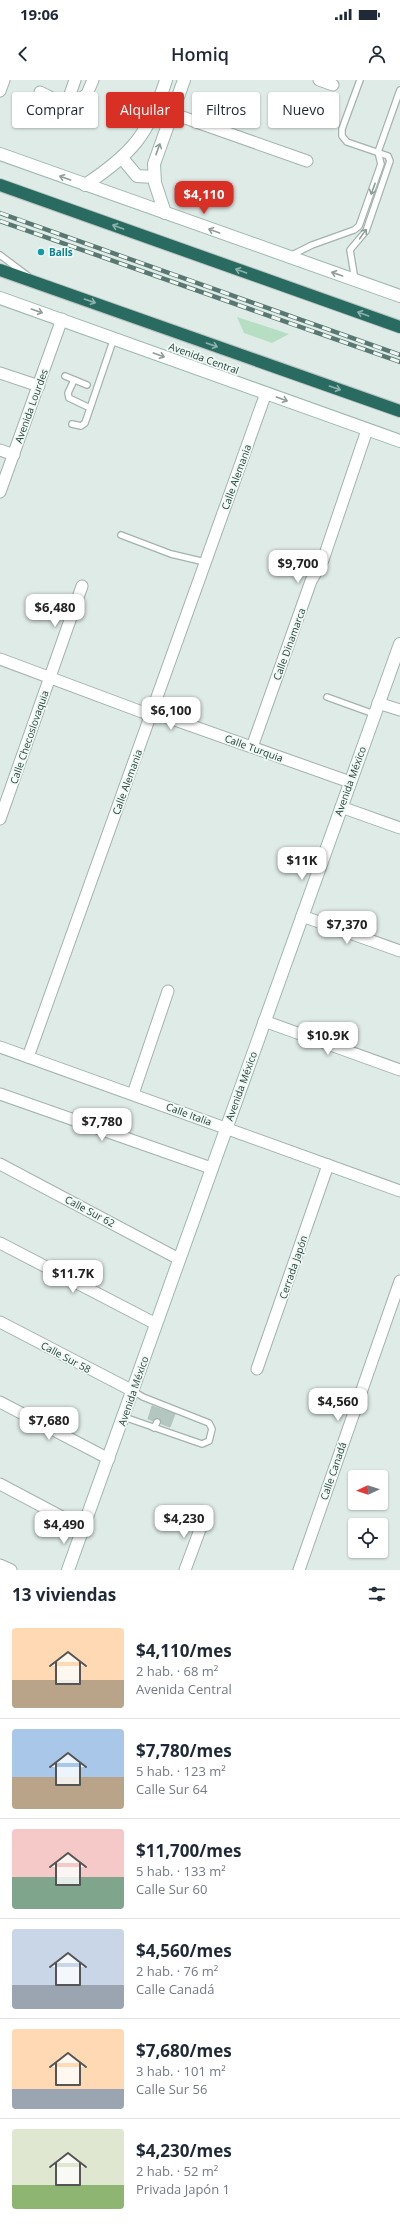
<!DOCTYPE html>
<html lang="es">
<head>
<meta charset="utf-8">
<style>
	body { margin:0; font-family:"Open Sans",sans-serif; background:#f6f6f7; color:#1f2937; height:100vh; display:flex; flex-direction:column; font-size:15px; white-space:nowrap }
	* { box-sizing:border-box; margin:0 }
	p { font-size:13px; color:#747a83 }
	.icon { flex:none; width:22px; height:22px; fill:none; stroke:currentColor; stroke-width:2; stroke-linecap:round; stroke-linejoin:round }
	.map { position:relative; height:1490px; overflow:hidden }
	.drawer { display:flex; flex-direction:column; background:#fff; flex:1 }
	.drawer>* { flex:none }
	.hud { position:absolute; left:12px; top:12px; width:376px; height:36px; display:flex; gap:8px }
	.needle { width:26px; rotate:267deg }
	.controls { position:absolute; left:348px; top:1390px; display:grid; gap:8px }
	.controls a { display:grid; place-items:center; width:40px; height:40px; border-radius:4px; background:#fff; box-shadow:0 1px 3px #0004; font-size:20px }
	.price { position:absolute; translate:-50% -34px; padding:0 9px; border-radius:8px; background:#fff; color:#222; font-size:13px; line-height:26px; filter:drop-shadow(0 1px 2px #0008) }
	.price::after { content:''; position:absolute; left:50%; top:24px; width:12px; height:9px; margin-left:-6px; background:inherit; clip-path:polygon(0 0,100% 0,50% 100%) }
	.price.selected { background:#d93025; color:#fff }
	ul { padding:0; list-style:none }
	li { display:flex; align-items:center; gap:12px; height:100px; padding:0 12px }
	li+li { border-top:1px solid #e0e1e3 }
	li span { display:grid; place-items:center; flex:none; width:112px; height:80px; border-radius:4px; color:#555 }
	li>.icon { margin-inline-start:auto }
	span .icon { width:48px; height:48px; fill:#fffc; stroke-width:1 }
	li b { font-size:17px }
	h2 { display:flex; justify-content:space-between; align-items:center; height:48px; padding:0 12px; font-size:17px }
	.tag { padding:0 14px; border-radius:4px; background:#fff; box-shadow:0 1px 3px #0004; font-size:14px; line-height:36px }
	.tag.selected { background:#d93025; color:#fff }
	.status { display:flex; justify-content:space-between; align-items:center; height:28px; padding:0 20px; background:#fff; direction:ltr }
	.status svg { height:11px; fill:currentColor }
	header { display:flex; justify-content:space-between; align-items:center; height:52px; padding:0 12px; background:#fff; font-size:18px; font-weight:600 }
	.map>svg:first-child { display:block }
</style>
</head>
<body>
<div class="status"><b>19:06</b><svg viewBox="0 0 49 12"><path d="M0 12V9h3v3zM5 12V6h3v6zM10 12V3h3v9zM15 12V0h3v12zM26 1h20v11H26zM47 4h2v5h-2z"/></svg></div>
<header><svg class="icon" aria-label="back" viewBox="0 0 24 24"><path d="M15 5l-7 7 7 7"/></svg>Homiq<svg class="icon" aria-label="person" viewBox="0 0 24 24"><circle cx="12" cy="8" r="4"/><path d="M4 21q1-7 8-7t8 7"/></svg></header>
<div class="map">
<svg width="400" height="1490" viewBox="0 0 400 1490">
	<rect width="100%" height="100%" fill="#dfebe7"/>
	<polygon fill="#b6dec3" points="237,237 289,254 272,263 244,253"/>
	<polygon fill="#b4c6c0" stroke="#b1c5be" points="152,1326 175,1334 170,1347 148,1339"/>
	<g fill="none" stroke-linecap="round" stroke-linejoin="round">
		<g stroke="#a2b3ae" stroke-width="8">
			<g id="lane">
				<polyline points="0,175 28,196"/>
				<polyline points="290,176 312,165 354,150 359,146 381,84 378,72 400,10"/>
				<polyline points="355,200 350,170 366,151 390,81 388,76 347,62 342,56 342,49 360,0"/>
				<polyline points="65,296 87,305"/>
				<polyline points="74,300 68,313 69,318 90,328"/>
				<polyline points="72,344 81,346 85,343 114,258"/>
				<polyline points="121,455 171,474 205,482"/>
				<polyline points="327,617 374,634"/>
				<polyline points="124,1337 202,1364 209,1361 212,1349 209,1343 143,1317 133,1311"/>
				<polyline points="154,1348 157,1342"/>
			</g>
		</g>
		<g stroke="#a2b3ae" stroke-width="13">
			<g id="street">
				<polyline points="319,0 333,5"/>
				<polyline points="0,11 4,0"/>
				<polyline points="40,12 60,22 74,23 87,14 93,0"/>
				<polyline points="67,23 75,0"/>
				<polyline points="171,33 307,81"/>
				<polyline points="0,293 39,306"/>
				<polyline points="0,370 14,375"/>
				<polyline points="0,412 62,239"/>
				<polyline points="0,579 142,632 161,635 350,702"/>
				<polyline points="378,623 400,630"/>
				<polyline points="252,667 311,501 323,480 367,350"/>
				<polyline points="341,727 400,748"/>
				<polyline points="0,739 82,506"/>
				<polyline points="302,836 400,871"/>
				<polyline points="264,941 400,990"/>
				<polyline points="0,967 400,1111"/>
				<polyline points="28,977 266,313"/>
				<polyline points="0,1014 211,1088"/>
				<polyline points="133,1014 168,911"/>
				<polyline points="0,1084 179,1179"/>
				<polyline points="0,1163 156,1244"/>
				<polyline points="0,1242 133,1311"/>
				<polyline points="257,1289 328,1085"/>
				<polyline points="0,1322 109,1379"/>
				<polyline points="0,1404 83,1448"/>
				<polyline points="0,1485 11,1490"/>
				<polyline points="185,1490 205,1436"/>
				<polyline points="299,1490 400,1201"/>
			</g>
		</g>
		<g stroke="#9db8b0" stroke-width="14">
			<g id="secondary">
				<polyline points="0,74 400,216"/>
				<polyline points="122,78 137,96 154,97"/>
				<path d="M85 105C132 74 149 54 166 0"/>
				<polyline points="165,133 155,103 154,84 184,0"/>
				<polyline points="0,218 400,361"/>
				<polyline points="68,1490 400,564"/>
			</g>
		</g>
		<g stroke="#bcc5c3" stroke-width="14">
			<g id="highway">
				<polyline points="0,105 400,247"/>
				<polyline points="0,190 400,331"/>
			</g>
		</g>
		<use href="#lane" stroke="#fff" stroke-width="5.5"/>
		<use href="#street" stroke="#fff" stroke-width="11"/>
		<use href="#secondary" stroke="#fff" stroke-width="12"/>
		<use href="#highway" stroke="#296b61" stroke-width="12"/>
		<g stroke="#597872" stroke-width="4.5">
			<g id="rail">
				<polyline points="0,133 400,275"/>
				<polyline points="0,141 400,282"/>
			</g>
		</g>
		<use href="#rail" stroke="#f0f8f4" stroke-width="3" stroke-dasharray="9" stroke-linecap="butt"/>
	</g>
	<defs><path id="oneway-shaft" d="M-6 0H5M1.5-3L5.5 0L1.5 3" fill="none" stroke-width="1.6" stroke-linecap="round" stroke-linejoin="round"/></defs>
	<g stroke="#8f9e9a">
		<use href="#oneway-shaft" transform="translate(158 69) rotate(-70)"/>
		<use href="#oneway-shaft" transform="translate(65 98) rotate(-160)"/>
		<use href="#oneway-shaft" transform="translate(373 109) rotate(110)"/>
		<use href="#oneway-shaft" transform="translate(214 151) rotate(-160)"/>
		<use href="#oneway-shaft" transform="translate(363 154) rotate(-55)"/>
		<use href="#oneway-shaft" transform="translate(337 194) rotate(-161)"/>
		<use href="#oneway-shaft" transform="translate(37 231) rotate(19)"/>
		<use href="#oneway-shaft" transform="translate(159 275) rotate(20)"/>
		<use href="#oneway-shaft" transform="translate(282 319) rotate(20)"/>
	</g>
	<g stroke="#8cb2aa">
		<use href="#oneway-shaft" transform="translate(118 147) rotate(-160)"/>
		<use href="#oneway-shaft" transform="translate(241 191) rotate(-160)"/>
		<use href="#oneway-shaft" transform="translate(90 221) rotate(19)"/>
		<use href="#oneway-shaft" transform="translate(363 234) rotate(-160)"/>
		<use href="#oneway-shaft" transform="translate(212 265) rotate(19)"/>
		<use href="#oneway-shaft" transform="translate(335 308) rotate(19)"/>
	</g>
	<circle fill="#0f9aa8" stroke="#f0f8f4" stroke-width="1.5" cx="41" cy="172" r="4"/>
	<g text-anchor="middle" dominant-baseline="central" stroke-width="3.5" stroke-linejoin="round" paint-order="stroke">
		<g font-size="10" font-weight="bold" fill="#0d838f" stroke="#f0f8f4" text-anchor="start">
			<text x="49" y="172">Balls</text>
		</g>
		<g font-size="10" fill="#1f3d36" stroke="#f0f8f4">
			<text transform="translate(204 278) rotate(20)">Avenida Central</text>
			<text transform="translate(31 326) rotate(-70)">Avenida Lourdes</text>
			<text transform="translate(236 397) rotate(-70)">Calle Alemania</text>
			<text transform="translate(289 564) rotate(-70)">Calle Dinamarca</text>
			<text transform="translate(29 657) rotate(-71)">Calle Checoslovaquia</text>
			<text transform="translate(254 668) rotate(20)">Calle Turquia</text>
			<text transform="translate(350 701) rotate(-70)">Avenida México</text>
			<text transform="translate(127 702) rotate(-70)">Calle Alemania</text>
			<text transform="translate(241 1006) rotate(-70)">Avenida México</text>
			<text transform="translate(189 1034) rotate(20)">Calle Italia</text>
			<text transform="translate(90 1131) rotate(28)">Calle Sur 62</text>
			<text transform="translate(293 1187) rotate(-71)">Cerrada Japón</text>
			<text transform="translate(66 1277) rotate(28)">Calle Sur 58</text>
			<text transform="translate(133 1311) rotate(-71)">Avenida México</text>
			<text transform="translate(333 1391) rotate(-71)">Calle Canadá</text>
		</g>
	</g>
</svg>
<div class="controls">
<a><svg class="needle" viewBox="-14 -14 28 28"><path d="M0-13l5 13h-10z" fill="#e53935"/><path d="M0 13l5-13h-10z" fill="#747a83"/></svg></a>
<a><svg class="icon" aria-label="locate" viewBox="0 0 24 24"><circle cx="12" cy="12" r="6"/><path d="M12 2v4M12 18v4M2 12h4M18 12h4"/></svg></a>
</div>
<b class="price selected" style="left:204px;top:135px">$4,110</b>
<b class="price" style="left:298px;top:504px">$9,700</b>
<b class="price" style="left:55px;top:548px">$6,480</b>
<b class="price" style="left:171px;top:651px">$6,100</b>
<b class="price" style="left:302px;top:801px">$11K</b>
<b class="price" style="left:347px;top:865px">$7,370</b>
<b class="price" style="left:328px;top:976px">$10.9K</b>
<b class="price" style="left:102px;top:1062px">$7,780</b>
<b class="price" style="left:73px;top:1214px">$11.7K</b>
<b class="price" style="left:338px;top:1342px">$4,560</b>
<b class="price" style="left:49px;top:1361px">$7,680</b>
<b class="price" style="left:184px;top:1459px">$4,230</b>
<b class="price" style="left:64px;top:1465px">$4,490</b>
<div class="hud">
<a class="tag">Comprar</a>
<a class="tag selected">Alquilar</a>
<a class="tag">Filtros</a>
<a class="tag">Nuevo</a>
</div>
</div>
<section class="drawer">
<h2>13 viviendas<svg class="icon" aria-label="filters" viewBox="0 0 24 24"><path d="M4 7h16M4 17h16"/><circle cx="9" cy="7" r="2"/><circle cx="15" cy="17" r="2"/></svg></h2>
<ul>
<li><span style="background:linear-gradient(#ffd9b3 65%,#b9a48a 0)"><svg class="icon" aria-label="home" viewBox="0 0 24 24"><path d="M3 11l9-7 9 7M6 9v11h12V9"/></svg></span><div><b>$4,110/mes</b><p>2 hab. · 68 m²</p><p>Avenida Central</p></div></li>
<li><span style="background:linear-gradient(#a9c7e8 60%,#b9a48a 0)"><svg class="icon" aria-label="home" viewBox="0 0 24 24"><path d="M3 11l9-7 9 7M6 9v11h12V9"/></svg></span><div><b>$7,780/mes</b><p>5 hab. · 123 m²</p><p>Calle Sur 64</p></div></li>
<li><span style="background:linear-gradient(#f6c9c9 60%,#7fa58c 0)"><svg class="icon" aria-label="home" viewBox="0 0 24 24"><path d="M3 11l9-7 9 7M6 9v11h12V9"/></svg></span><div><b>$11,700/mes</b><p>5 hab. · 133 m²</p><p>Calle Sur 60</p></div></li>
<li><span style="background:linear-gradient(#c9d6e8 70%,#9aa5b1 0)"><svg class="icon" aria-label="home" viewBox="0 0 24 24"><path d="M3 11l9-7 9 7M6 9v11h12V9"/></svg></span><div><b>$4,560/mes</b><p>2 hab. · 76 m²</p><p>Calle Canadá</p></div></li>
<li><span style="background:linear-gradient(#ffd9b3 75%,#9aa5b1 0)"><svg class="icon" aria-label="home" viewBox="0 0 24 24"><path d="M3 11l9-7 9 7M6 9v11h12V9"/></svg></span><div><b>$7,680/mes</b><p>3 hab. · 101 m²</p><p>Calle Sur 56</p></div></li>
<li><span style="background:linear-gradient(#dfe7d0 70%,#8fb573 0)"><svg class="icon" aria-label="home" viewBox="0 0 24 24"><path d="M3 11l9-7 9 7M6 9v11h12V9"/></svg></span><div><b>$4,230/mes</b><p>2 hab. · 52 m²</p><p>Privada Japón 1</p></div></li>
</ul>
</section>
</body>
</html>
